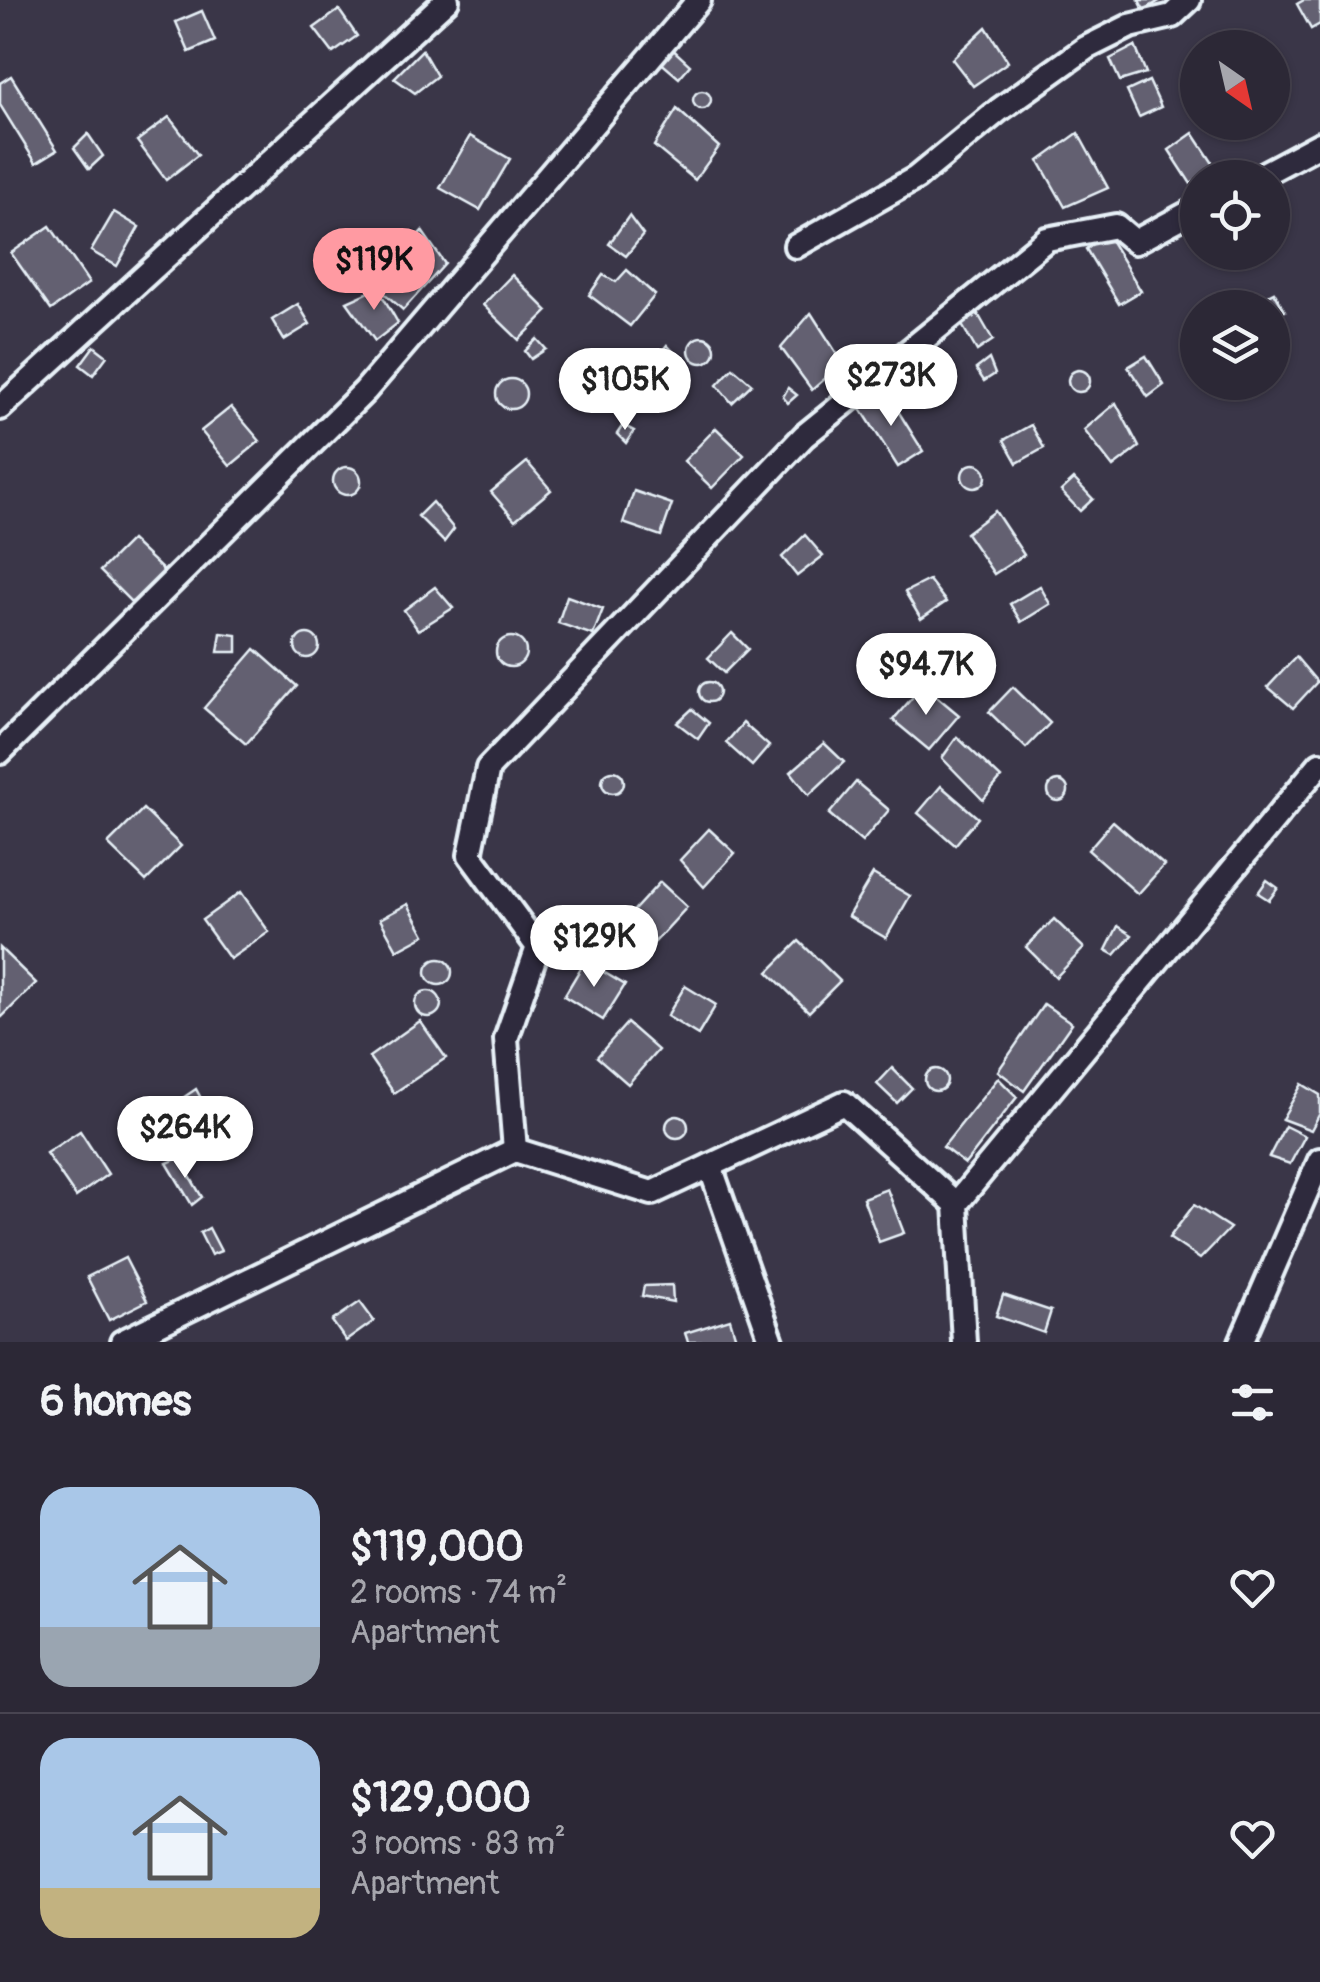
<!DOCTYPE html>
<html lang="en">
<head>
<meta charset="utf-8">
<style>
	body { margin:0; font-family:Pangolin,sans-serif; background:#383442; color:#f1f3f6; height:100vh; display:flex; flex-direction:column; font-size:38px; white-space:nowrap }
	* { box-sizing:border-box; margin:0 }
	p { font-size:32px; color:#a6a6ad }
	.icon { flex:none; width:55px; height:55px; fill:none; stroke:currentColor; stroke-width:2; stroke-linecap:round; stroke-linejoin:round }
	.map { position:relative; height:1342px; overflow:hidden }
	.side { display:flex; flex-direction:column; background:#2c2836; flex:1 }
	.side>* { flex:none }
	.needle { width:65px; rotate:146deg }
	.tools { position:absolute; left:1180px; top:30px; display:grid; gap:20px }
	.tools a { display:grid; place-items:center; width:110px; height:110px; border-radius:50%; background:#2c2836; box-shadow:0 2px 8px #0004,0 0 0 2px #484451; font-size:50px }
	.price { position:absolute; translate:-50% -85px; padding:0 22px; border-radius:35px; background:#fff; color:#222; font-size:32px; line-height:65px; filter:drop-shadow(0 2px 5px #0008) }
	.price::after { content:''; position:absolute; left:50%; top:60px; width:30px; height:22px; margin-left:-15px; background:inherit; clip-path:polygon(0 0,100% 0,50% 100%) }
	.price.on { background:#ff9aa2; color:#111 }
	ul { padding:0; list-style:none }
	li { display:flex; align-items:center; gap:30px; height:250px; padding:0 40px }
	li+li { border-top:2px solid #484451 }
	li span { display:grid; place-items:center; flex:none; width:280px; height:200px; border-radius:30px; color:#555 }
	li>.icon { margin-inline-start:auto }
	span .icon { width:120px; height:120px; fill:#fffc; stroke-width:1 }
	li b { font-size:42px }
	h2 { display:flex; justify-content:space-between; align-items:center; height:120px; padding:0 40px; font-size:42px }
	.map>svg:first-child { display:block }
</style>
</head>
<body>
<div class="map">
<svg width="1320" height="1342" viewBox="0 0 1320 1342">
	<rect width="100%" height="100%" fill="#3a3648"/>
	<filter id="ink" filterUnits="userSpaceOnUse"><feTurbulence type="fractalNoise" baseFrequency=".01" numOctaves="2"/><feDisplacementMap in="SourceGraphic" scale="20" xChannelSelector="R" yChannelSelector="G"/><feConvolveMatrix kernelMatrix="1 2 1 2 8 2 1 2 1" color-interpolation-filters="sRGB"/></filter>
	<g filter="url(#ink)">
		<g fill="#636171" stroke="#e8f1f8" stroke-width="2.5">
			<polygon points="1139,0 1161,0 1144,10"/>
			<polygon points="1304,0 1320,0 1320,24 1311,29 1297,4"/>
			<polygon points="339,10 357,36 333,53 314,28"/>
			<polygon points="202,11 215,41 189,52 176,22"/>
			<polygon points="986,27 1008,62 973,86 952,59"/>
			<polygon points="668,45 690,65 679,78 652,55"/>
			<polygon points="1135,46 1146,73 1120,81 1110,59"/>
			<polygon points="422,50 437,76 415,93 394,78"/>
			<polygon points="11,76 57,150 36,163 0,105 0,83"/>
			<polygon points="1149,81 1161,107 1139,117 1127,91"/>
			<circle cx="702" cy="100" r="9"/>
			<polygon points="677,109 719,147 695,180 654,146"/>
			<polygon points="169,117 198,155 166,180 137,141"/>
			<polygon points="1078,133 1108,188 1065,207 1039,161"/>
			<polygon points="1193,133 1216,168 1191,184 1169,150"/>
			<polygon points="88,134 103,156 89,169 74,148"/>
			<polygon points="470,136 510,159 480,210 440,188"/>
			<polygon points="114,212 139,227 117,266 91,251"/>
			<polygon points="629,216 643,235 626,256 609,244"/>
			<polygon points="50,226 89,283 51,310 11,253"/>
			<polygon points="422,231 445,264 403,310 373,283"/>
			<polygon points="1106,233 1141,291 1119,304 1086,249"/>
			<polygon points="627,270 655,295 630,326 589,295 603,275 616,282"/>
			<polygon points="512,275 548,311 519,340 483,305"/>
			<polygon points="378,288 398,323 375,341 347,302"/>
			<polygon points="1274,292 1285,311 1272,320 1272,308 1255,308 1252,303"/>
			<polygon points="298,304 310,324 284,340 272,320"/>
			<polygon points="811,313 843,363 812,390 781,348"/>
			<polygon points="978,314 993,340 977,351 962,325"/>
			<circle cx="702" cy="350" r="13"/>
			<polygon points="537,339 546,349 531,359 525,351"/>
			<polygon points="667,345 692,371 678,383 655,360"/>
			<polygon points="94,346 107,356 93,375 80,365"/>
			<polygon points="1146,356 1164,385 1148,397 1128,367"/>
			<polygon points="989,359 995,374 984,381 976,369"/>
			<polygon points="604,362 621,381 603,401 584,388"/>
			<polygon points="733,368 752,384 732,403 717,385"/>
			<circle cx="1079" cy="381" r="11"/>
			<circle cx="511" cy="394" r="15"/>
			<polygon points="788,388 797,395 788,403 783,397"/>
			<polygon points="885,390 923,451 898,467 860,407"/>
			<polygon points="1116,403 1139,447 1113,467 1084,430"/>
			<polygon points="231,407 260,441 230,466 201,431"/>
			<polygon points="623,425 634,431 626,443 617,434"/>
			<polygon points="1031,425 1044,448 1017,463 1004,440"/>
			<polygon points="716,428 744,455 712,488 684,461"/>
			<polygon points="527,462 551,490 515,520 491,492"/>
			<circle cx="974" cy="476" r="12"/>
			<circle cx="347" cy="481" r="14"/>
			<polygon points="1074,479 1093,499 1080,511 1061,491"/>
			<polygon points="634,491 672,504 661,536 623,523"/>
			<polygon points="432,502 454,529 444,542 418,516"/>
			<polygon points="995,511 1024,555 994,574 966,533"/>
			<polygon points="805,535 823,556 797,576 782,557"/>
			<polygon points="131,540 164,571 133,604 100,571"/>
			<polygon points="929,580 946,602 921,619 905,592"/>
			<polygon points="1040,586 1050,604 1021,622 1010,604"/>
			<polygon points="435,587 453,608 418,630 404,610"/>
			<polygon points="567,596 603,609 593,635 558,623"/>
			<polygon points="221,633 237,635 237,652 218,652"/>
			<polygon points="732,633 748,649 724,673 708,658"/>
			<circle cx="307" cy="646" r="12"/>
			<circle cx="511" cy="652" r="15"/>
			<polygon points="255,649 297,686 246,744 204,708"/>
			<polygon points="1296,657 1317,682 1293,708 1268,687"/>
			<circle cx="709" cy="692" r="10"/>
			<polygon points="923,685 959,715 929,750 893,720"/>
			<polygon points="1013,687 1050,723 1026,748 989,712"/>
			<polygon points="692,709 709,723 698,739 677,723"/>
			<polygon points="743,723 769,746 752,766 726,743"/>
			<polygon points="957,737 1001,778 983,800 942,758"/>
			<polygon points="824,743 844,762 809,795 791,772"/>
			<circle cx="613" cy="782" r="11"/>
			<circle cx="1058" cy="791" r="10"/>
			<polygon points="856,782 889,810 862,842 829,814"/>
			<polygon points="941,786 978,818 955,845 918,813"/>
			<polygon points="143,809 181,846 146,881 108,844"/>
			<polygon points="1113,821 1164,865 1138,894 1088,850"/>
			<polygon points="709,829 735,853 704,887 680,860"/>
			<polygon points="873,874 910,896 886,938 848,916"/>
			<polygon points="1267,880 1278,888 1269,900 1258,893"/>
			<polygon points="660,882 687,907 654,943 627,918"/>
			<polygon points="241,892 269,932 230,959 202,920"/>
			<polygon points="408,904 425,935 397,950 380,919"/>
			<polygon points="1054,919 1084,948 1056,977 1026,947"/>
			<polygon points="1118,926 1132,935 1115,955 1106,950"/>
			<polygon points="799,941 840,981 809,1012 768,972"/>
			<polygon points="0,948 36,983 2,1017 0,1015"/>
			<circle cx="439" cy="972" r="13"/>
			<polygon points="585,961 625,985 603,1020 564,996"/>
			<polygon points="685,986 716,1005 698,1035 667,1016"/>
			<circle cx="428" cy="1004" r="13"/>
			<polygon points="1044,1004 1072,1023 1024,1091 998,1071"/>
			<polygon points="420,1021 446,1058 394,1093 369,1057"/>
			<polygon points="627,1023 658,1050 628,1084 597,1057"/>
			<polygon points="892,1068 912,1088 897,1103 877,1084"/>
			<circle cx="936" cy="1080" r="11"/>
			<polygon points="998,1078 1017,1097 965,1164 943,1147"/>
			<polygon points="1302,1084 1320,1095 1320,1113 1311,1130 1282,1119"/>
			<polygon points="196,1089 209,1113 172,1132 159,1114"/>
			<circle cx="677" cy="1127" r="11"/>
			<polygon points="1285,1126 1305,1136 1290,1164 1269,1157"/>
			<polygon points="80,1131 108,1174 76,1197 46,1153"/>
			<polygon points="179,1158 202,1197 192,1205 167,1163"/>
			<polygon points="887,1189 904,1233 879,1242 863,1198"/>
			<polygon points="1194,1205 1230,1228 1200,1259 1169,1238"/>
			<polygon points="209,1228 221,1251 211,1255 200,1233"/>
			<polygon points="125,1258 147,1301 109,1320 87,1277"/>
			<polygon points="672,1285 673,1302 642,1296 644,1286"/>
			<polygon points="1003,1295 1051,1311 1044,1333 996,1316"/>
			<polygon points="360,1302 374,1321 346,1341 332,1321"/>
			<polygon points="730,1319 737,1342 688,1342 685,1333"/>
		</g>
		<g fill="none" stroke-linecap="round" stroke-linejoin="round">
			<g stroke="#e8f1f8" stroke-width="30">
				<g id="minor">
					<polyline points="1256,178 1320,144"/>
					<polyline points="796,246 916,178 999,110 1086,48 1130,26 1172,16 1189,0"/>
					<polyline points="0,408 447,0"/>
					<polyline points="0,752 365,391 699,0"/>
					<polyline points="515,1150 506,1039 538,947 470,855 488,768 804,436 1047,239 1116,226 1135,242 1198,208"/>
					<polyline points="710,1166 772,1342"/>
					<polyline points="122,1342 515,1150 652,1193 844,1103 956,1204"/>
					<polyline points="964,1342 956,1204 1320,764"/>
					<polyline points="1241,1342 1320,1160"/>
				</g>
			</g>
			<use href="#minor" stroke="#2f2a3d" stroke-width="22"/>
		</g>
	</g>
</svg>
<div class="tools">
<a><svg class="needle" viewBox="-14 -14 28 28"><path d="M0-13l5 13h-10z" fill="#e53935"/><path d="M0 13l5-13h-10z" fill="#a6a6ad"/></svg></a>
<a><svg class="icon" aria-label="locate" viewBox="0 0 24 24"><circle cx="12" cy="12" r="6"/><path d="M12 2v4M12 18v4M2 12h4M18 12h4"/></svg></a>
<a><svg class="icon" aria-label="layers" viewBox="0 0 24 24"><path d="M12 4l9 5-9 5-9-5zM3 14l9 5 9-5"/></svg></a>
</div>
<b class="price on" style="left:374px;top:313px">$119K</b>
<b class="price" style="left:891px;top:429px">$273K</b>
<b class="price" style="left:625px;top:433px">$105K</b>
<b class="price" style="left:926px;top:718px">$94.7K</b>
<b class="price" style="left:594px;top:990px">$129K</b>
<b class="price" style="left:185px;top:1181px">$264K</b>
</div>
<section class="side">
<h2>6 homes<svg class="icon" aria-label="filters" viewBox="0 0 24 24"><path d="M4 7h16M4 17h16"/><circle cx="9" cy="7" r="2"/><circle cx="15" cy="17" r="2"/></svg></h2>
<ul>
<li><span style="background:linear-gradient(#a9c7e8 70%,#9aa5b1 0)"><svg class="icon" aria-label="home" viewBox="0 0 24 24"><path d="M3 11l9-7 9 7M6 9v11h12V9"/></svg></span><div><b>$119,000</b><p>2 rooms · 74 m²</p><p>Apartment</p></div><svg class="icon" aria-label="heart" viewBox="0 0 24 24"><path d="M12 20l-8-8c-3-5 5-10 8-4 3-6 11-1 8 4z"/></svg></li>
<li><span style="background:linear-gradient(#a9c7e8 75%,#c2b280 0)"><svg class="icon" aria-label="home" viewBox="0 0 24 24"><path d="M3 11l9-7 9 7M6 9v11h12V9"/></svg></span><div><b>$129,000</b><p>3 rooms · 83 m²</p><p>Apartment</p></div><svg class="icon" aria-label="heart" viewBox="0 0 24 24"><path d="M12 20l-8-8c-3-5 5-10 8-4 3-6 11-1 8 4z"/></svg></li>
</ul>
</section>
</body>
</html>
